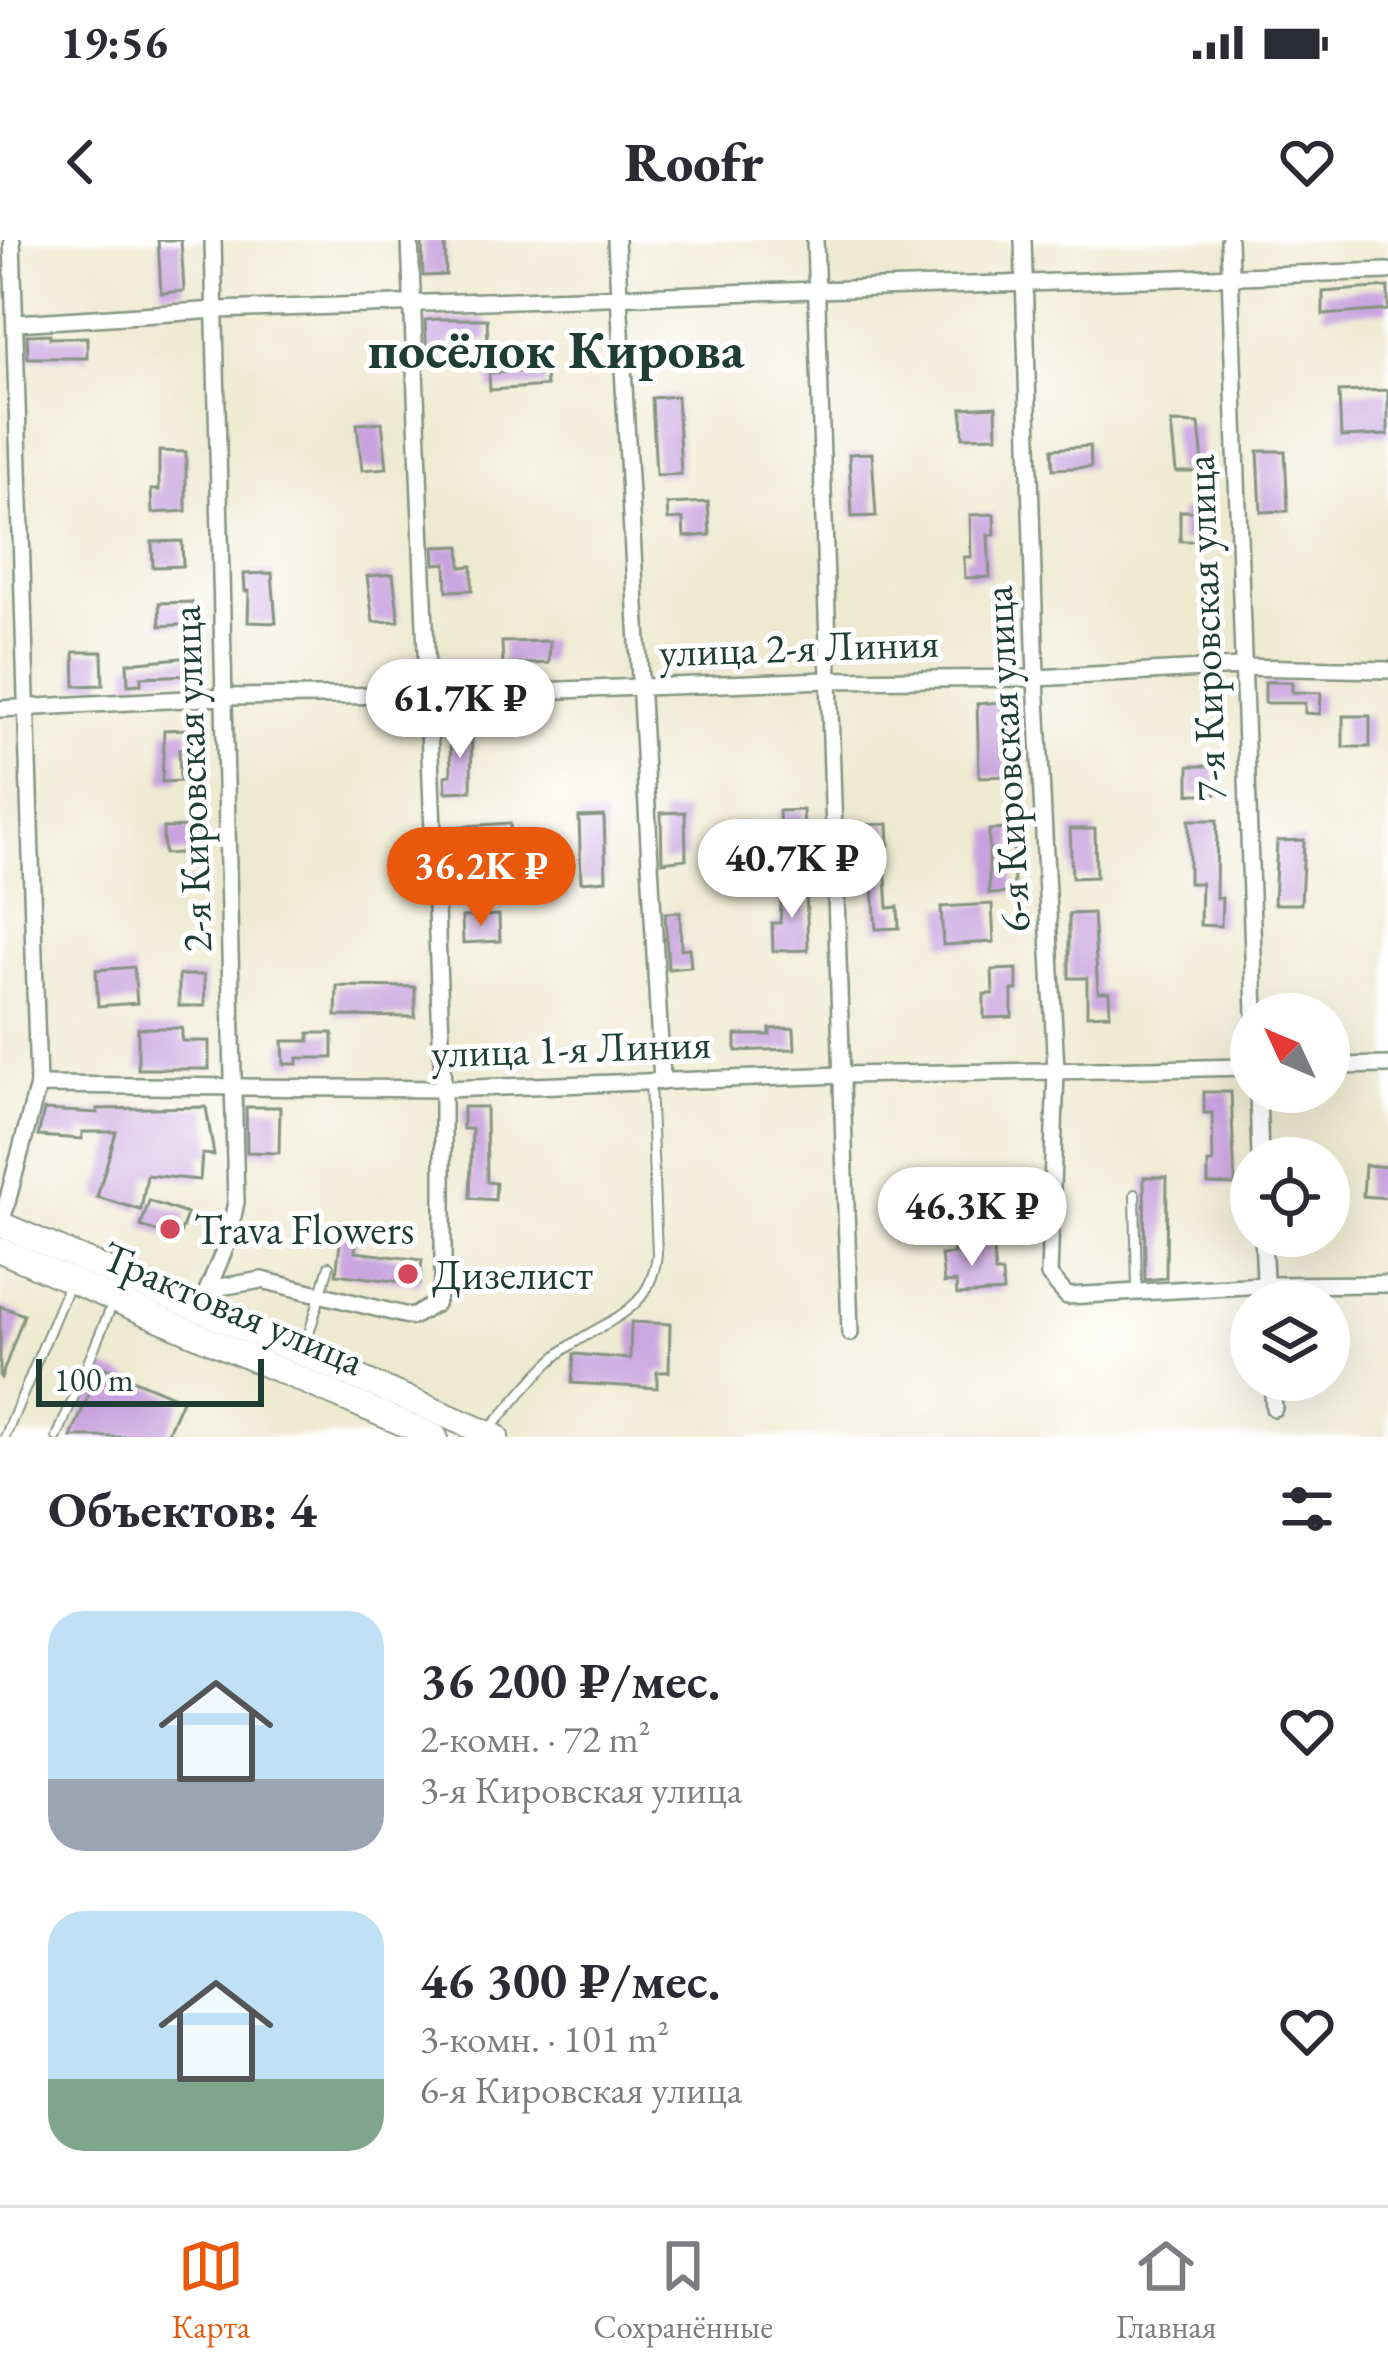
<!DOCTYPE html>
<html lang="ru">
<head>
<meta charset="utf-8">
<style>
	body { margin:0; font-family:"EB Garamond",serif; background:#f2f2f3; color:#2b2b33; height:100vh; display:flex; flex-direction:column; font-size:45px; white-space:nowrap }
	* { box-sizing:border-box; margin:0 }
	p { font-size:39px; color:#7c7c81 }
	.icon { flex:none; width:66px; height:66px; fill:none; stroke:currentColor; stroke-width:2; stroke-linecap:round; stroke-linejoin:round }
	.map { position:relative; height:1197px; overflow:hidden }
	.drawer { display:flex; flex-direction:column; background:#fff; flex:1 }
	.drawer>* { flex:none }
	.needle { width:78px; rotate:314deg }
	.buttons { position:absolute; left:1230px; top:753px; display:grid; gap:24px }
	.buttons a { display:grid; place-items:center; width:120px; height:120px; border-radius:50%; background:#fff; box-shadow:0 12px 48px #0002; font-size:60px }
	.scale { position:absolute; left:36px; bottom:30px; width:228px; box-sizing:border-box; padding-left:12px; border:6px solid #1f3d34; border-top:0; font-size:33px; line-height:42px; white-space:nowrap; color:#1f3d34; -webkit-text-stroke:9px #fff; paint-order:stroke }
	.price { position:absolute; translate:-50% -102px; padding:0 27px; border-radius:42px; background:#fff; color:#222; font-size:39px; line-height:78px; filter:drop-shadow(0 3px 6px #0008) }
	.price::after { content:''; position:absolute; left:50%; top:72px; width:36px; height:27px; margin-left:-18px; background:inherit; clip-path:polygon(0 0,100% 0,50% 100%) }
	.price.selected { background:#ea580c; color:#fff }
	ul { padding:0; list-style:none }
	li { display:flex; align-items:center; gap:36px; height:300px; padding:0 48px }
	li span { display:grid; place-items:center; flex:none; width:336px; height:240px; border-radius:36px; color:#555 }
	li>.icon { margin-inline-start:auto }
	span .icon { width:144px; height:144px; fill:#fffc; stroke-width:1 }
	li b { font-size:51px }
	h2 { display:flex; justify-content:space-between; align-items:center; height:144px; padding:0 48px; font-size:51px }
	.status { display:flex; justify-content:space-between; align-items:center; height:84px; padding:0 60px; background:#fff; direction:ltr }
	.status svg { height:33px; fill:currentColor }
	header { display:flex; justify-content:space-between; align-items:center; height:156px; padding:0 48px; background:#fff; font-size:54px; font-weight:800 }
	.dock { display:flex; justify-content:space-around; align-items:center; height:168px; border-top:3px solid #e1e1e2; background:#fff; font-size:33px; color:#7c7c81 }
	.dock a { display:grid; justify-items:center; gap:6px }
	.dock .selected { color:#ea580c }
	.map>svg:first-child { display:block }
</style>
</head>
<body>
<div class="status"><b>19:56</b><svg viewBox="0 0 49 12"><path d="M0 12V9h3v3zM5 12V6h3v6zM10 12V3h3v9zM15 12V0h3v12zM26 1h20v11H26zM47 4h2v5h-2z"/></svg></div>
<header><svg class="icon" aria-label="back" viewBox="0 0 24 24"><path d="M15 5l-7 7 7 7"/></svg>Roofr<svg class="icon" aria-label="heart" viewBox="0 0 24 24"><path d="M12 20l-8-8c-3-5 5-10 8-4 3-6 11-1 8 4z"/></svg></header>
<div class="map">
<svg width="1388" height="1197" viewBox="0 0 1388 1197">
	<rect width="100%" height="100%" fill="#fff"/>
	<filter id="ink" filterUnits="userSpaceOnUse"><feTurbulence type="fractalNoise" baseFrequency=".00833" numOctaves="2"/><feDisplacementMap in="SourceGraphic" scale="24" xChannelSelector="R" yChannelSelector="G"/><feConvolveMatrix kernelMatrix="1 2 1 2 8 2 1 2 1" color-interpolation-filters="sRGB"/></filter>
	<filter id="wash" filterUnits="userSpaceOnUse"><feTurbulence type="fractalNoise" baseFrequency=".004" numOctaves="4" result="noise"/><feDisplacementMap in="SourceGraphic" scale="48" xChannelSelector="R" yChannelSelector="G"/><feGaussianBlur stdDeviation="2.7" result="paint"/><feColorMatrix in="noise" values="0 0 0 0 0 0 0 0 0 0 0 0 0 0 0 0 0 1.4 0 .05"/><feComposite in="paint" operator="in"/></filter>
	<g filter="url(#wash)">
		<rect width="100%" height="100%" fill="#eeead1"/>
		<g id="blocks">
			<g fill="#c8a2de">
				<polygon points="158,0 181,0 184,51 161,53"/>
				<polygon points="422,0 445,0 446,35 423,36"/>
				<polygon points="1388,47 1388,70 1323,75 1323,52"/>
				<polygon points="437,79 487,79 488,101 447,103 448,116 427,117 425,80"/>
				<polygon points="50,94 50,98 87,97 87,118 28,118 27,95"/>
				<polygon points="545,130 546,146 490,150 489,133"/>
				<polygon points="1388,150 1388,195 1341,197 1339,152"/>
				<polygon points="677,156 681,234 656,235 652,158"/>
				<polygon points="996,166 997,196 963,197 962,168"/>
				<polygon points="382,182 387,228 362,230 357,184"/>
				<polygon points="1171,183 1199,184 1204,232 1176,232"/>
				<polygon points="1090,206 1091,227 1053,229 1052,209"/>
				<polygon points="159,211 186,212 186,271 152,273 151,250 159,250"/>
				<polygon points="1258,211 1285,211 1288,271 1261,272"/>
				<polygon points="872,213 876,276 852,277 849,214"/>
				<polygon points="708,262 710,295 684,297 683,279 668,280 667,264"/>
				<rect x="1180" y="271" width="25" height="30"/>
				<polygon points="994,274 995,295 988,295 990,337 965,338 964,317 971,317 970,275"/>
				<polygon points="182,301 183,326 153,327 152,302"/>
				<polygon points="460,306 461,327 472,326 472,350 447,351 446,323 435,324 434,307"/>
				<polygon points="272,333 276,383 248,382 249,351 245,351 244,334"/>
				<polygon points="393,334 399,381 373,382 367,336"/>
				<polygon points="192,362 193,384 160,386 159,363"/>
				<polygon points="550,401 549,423 503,425 502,402"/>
				<polygon points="74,412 102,412 103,445 75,446"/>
				<polygon points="192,417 192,435 141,437 141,444 128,445 127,423"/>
				<polygon points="1265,442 1292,442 1292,452 1321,453 1320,474 1305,473 1305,463 1265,463"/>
				<polygon points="1002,462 1003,516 1010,516 1011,536 979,537 977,464"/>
				<rect x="1343" y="476" width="27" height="31"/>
				<polygon points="472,488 471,551 446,552 445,536 451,535 450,489"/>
				<polygon points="188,489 189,508 179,509 180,541 162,542 164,490"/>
				<rect x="1189" y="526" width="27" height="28"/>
				<polygon points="803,570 805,617 781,618 779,571"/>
				<polygon points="685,572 686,619 662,622 661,573"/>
				<polygon points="604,576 606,640 581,642 579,577"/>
				<polygon points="1189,580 1217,580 1216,658 1222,658 1221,686 1200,685 1201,643 1189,643"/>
				<polygon points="510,583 511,601 451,606 449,587"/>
				<polygon points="888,584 889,605 884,606 888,668 898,667 899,688 876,689 873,648 863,648 862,627 867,627 864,585"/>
				<polygon points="194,587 195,612 164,614 163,588"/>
				<polygon points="1013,589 1014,653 989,654 989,590"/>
				<polygon points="1070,589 1095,589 1096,637 1072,638"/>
				<polygon points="1304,600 1301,664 1274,664 1277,601"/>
				<polygon points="806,645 808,710 773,711 772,683 780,683 782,646"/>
				<polygon points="992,664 994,702 943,705 941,667"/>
				<polygon points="680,672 681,709 689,708 691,727 668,729 665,673"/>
				<polygon points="1093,673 1098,752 1109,752 1110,774 1087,775 1087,738 1069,738 1069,674"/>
				<polygon points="499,675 500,701 463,703 462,677"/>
				<polygon points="134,727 137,763 98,766 96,730"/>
				<polygon points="1017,729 1017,750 1012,750 1012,777 984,778 984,754 993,754 992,730"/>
				<polygon points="179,735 204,735 205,766 179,766"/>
				<polygon points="337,746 415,747 415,777 336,776"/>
				<polygon points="138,788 182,788 182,801 209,801 209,829 138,829"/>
				<polygon points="794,788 795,809 736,811 736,795 770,795 770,789"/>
				<polygon points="309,793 333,793 333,818 298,818 298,824 284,824 283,801 309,801"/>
				<polygon points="1204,852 1231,852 1235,945 1208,944 1208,923 1213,923 1212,873 1204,873"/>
				<polygon points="206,867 214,915 202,914 200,940 147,935 141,970 97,957 116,892 82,892 82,899 38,896 44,870 98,873 97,869"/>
				<polygon points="246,867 280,867 279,913 247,912"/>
				<polygon points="463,867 486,867 487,942 496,943 495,960 470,958 472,889 463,889"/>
				<polygon points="1365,925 1388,927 1388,958 1363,956"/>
				<polygon points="1144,937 1167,937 1166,1038 1145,1040"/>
				<polygon points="149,961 187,974 178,1000 141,986"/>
				<polygon points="343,981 358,983 355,1012 422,1020 419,1044 336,1034"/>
				<polygon points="992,1000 995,1033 1002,1033 1003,1052 957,1055 956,1042 944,1043 941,1015 954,1014 953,1003"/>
				<polygon points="0,1066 24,1075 1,1138 0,1137"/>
				<polygon points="631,1082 670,1084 669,1132 657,1132 657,1148 572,1143 574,1114 630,1119"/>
				<polygon points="101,1126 182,1160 166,1197 71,1197"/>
			</g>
		</g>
	</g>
	<g filter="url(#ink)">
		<use href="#blocks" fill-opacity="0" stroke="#869482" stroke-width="3"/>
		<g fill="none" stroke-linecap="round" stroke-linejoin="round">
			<g stroke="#869482" stroke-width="12">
				<g id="service">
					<polyline points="1135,954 1137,1050"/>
					<polyline points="305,1107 329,1026"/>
					<path d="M491 1187C516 1161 541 1125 571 1105 612 1077 651 1071 657 1014L650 842"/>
					<polyline points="5,1197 70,1042"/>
					<polyline points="57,1197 112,1065"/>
				</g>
			</g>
			<g stroke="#869482" stroke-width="20">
				<g id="minor">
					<polyline points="12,0 38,845"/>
					<polyline points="616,0 662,842"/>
					<polyline points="815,0 850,1093"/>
					<polyline points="1023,0 1036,438 1056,830 1049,1035 1067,1056 1264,1045 1388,1044"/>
					<polyline points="1229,0 1255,774"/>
					<polyline points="17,83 217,70 1388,31"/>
					<polyline points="0,469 223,457 429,455 827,440 1036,438 1241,427 1388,430"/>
					<polyline points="1329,826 1388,825"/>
					<polyline points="1258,852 1260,918"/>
					<polyline points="1,985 38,845 443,849 844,835 1251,827"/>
					<polyline points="1263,996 1266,1062"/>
					<polyline points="208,1049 262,1040 412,1077 435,1064 443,1041 443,849 410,0"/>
					<polyline points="205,1056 228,1001 236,962 213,0"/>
					<polyline points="1272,1140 1274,1168"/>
				</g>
			</g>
			<g stroke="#869482" stroke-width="28">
				<g id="primary">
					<polyline points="0,984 496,1197"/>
					<polyline points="0,1010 435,1197"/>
				</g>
			</g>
			<use href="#service" stroke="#fff" stroke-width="8"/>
			<use href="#minor" stroke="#fff" stroke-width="15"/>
			<use href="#primary" stroke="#fff" stroke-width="24"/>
		</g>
	</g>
	<g fill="#d1495b" stroke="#fff" stroke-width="4.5">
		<circle cx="170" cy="989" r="12"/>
		<circle cx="408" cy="1034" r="12"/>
	</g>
	<g text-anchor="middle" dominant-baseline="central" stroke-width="10" stroke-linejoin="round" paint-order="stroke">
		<g font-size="42" fill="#1f3d34" stroke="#fff">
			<text transform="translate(1205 388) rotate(-92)">7-я Кировская улица</text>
			<text transform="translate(799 407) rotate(-2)">улица 2-я Линия</text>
			<text transform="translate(1006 519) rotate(-93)">6-я Кировская улица</text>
			<text transform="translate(191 539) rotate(-92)">2-я Кировская улица</text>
			<text transform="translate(571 808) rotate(-2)">улица 1-я Линия</text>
			<text transform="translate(233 1068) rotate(23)">Трактовая улица</text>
		</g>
		<g font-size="42" fill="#1f3d34" stroke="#fff" text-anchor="start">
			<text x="194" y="989">Trava Flowers</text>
			<text x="432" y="1034">Дизелист</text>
		</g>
		<g font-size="54" font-weight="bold" fill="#1f3d34" stroke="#fff">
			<text x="556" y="109">посёлок Кирова</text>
		</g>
	</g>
</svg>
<div class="buttons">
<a><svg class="needle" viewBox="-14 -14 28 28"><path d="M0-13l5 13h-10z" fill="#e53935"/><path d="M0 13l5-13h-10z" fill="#7c7c81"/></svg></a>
<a><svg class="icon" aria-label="locate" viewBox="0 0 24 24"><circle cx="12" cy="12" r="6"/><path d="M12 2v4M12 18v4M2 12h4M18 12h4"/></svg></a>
<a><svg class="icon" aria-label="layers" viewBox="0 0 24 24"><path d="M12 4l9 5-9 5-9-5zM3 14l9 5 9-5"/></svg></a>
</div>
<div class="scale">100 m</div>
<b class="price" style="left:460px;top:521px">61.7K ₽</b>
<b class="price" style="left:792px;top:681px">40.7K ₽</b>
<b class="price selected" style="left:481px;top:689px">36.2K ₽</b>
<b class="price" style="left:972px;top:1029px">46.3K ₽</b>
</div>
<section class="drawer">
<h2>Объектов: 4<svg class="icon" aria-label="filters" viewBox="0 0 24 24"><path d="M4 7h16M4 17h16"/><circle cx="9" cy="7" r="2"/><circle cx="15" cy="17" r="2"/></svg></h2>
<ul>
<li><span style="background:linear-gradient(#bfe0f5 70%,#9aa5b1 0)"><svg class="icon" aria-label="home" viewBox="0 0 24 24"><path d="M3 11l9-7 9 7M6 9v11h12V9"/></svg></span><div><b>36 200 ₽/мес.</b><p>2-комн. · 72 m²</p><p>3-я Кировская улица</p></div><svg class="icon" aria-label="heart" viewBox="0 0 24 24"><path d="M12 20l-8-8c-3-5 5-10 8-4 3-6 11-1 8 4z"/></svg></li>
<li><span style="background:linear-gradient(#bfe0f5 70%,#7fa58c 0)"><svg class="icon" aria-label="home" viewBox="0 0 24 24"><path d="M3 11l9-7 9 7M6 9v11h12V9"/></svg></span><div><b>46 300 ₽/мес.</b><p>3-комн. · 101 m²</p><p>6-я Кировская улица</p></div><svg class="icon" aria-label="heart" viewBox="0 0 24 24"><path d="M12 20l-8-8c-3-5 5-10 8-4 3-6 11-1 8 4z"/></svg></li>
</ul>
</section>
<nav class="dock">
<a class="selected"><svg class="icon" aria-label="map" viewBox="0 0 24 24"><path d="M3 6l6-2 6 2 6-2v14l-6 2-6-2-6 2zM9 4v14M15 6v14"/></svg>Карта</a>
<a><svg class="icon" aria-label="saved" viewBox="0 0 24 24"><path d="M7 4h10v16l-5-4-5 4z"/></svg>Сохранённые</a>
<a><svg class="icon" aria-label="home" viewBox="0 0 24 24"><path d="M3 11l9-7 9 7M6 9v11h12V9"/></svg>Главная</a>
</nav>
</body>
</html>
